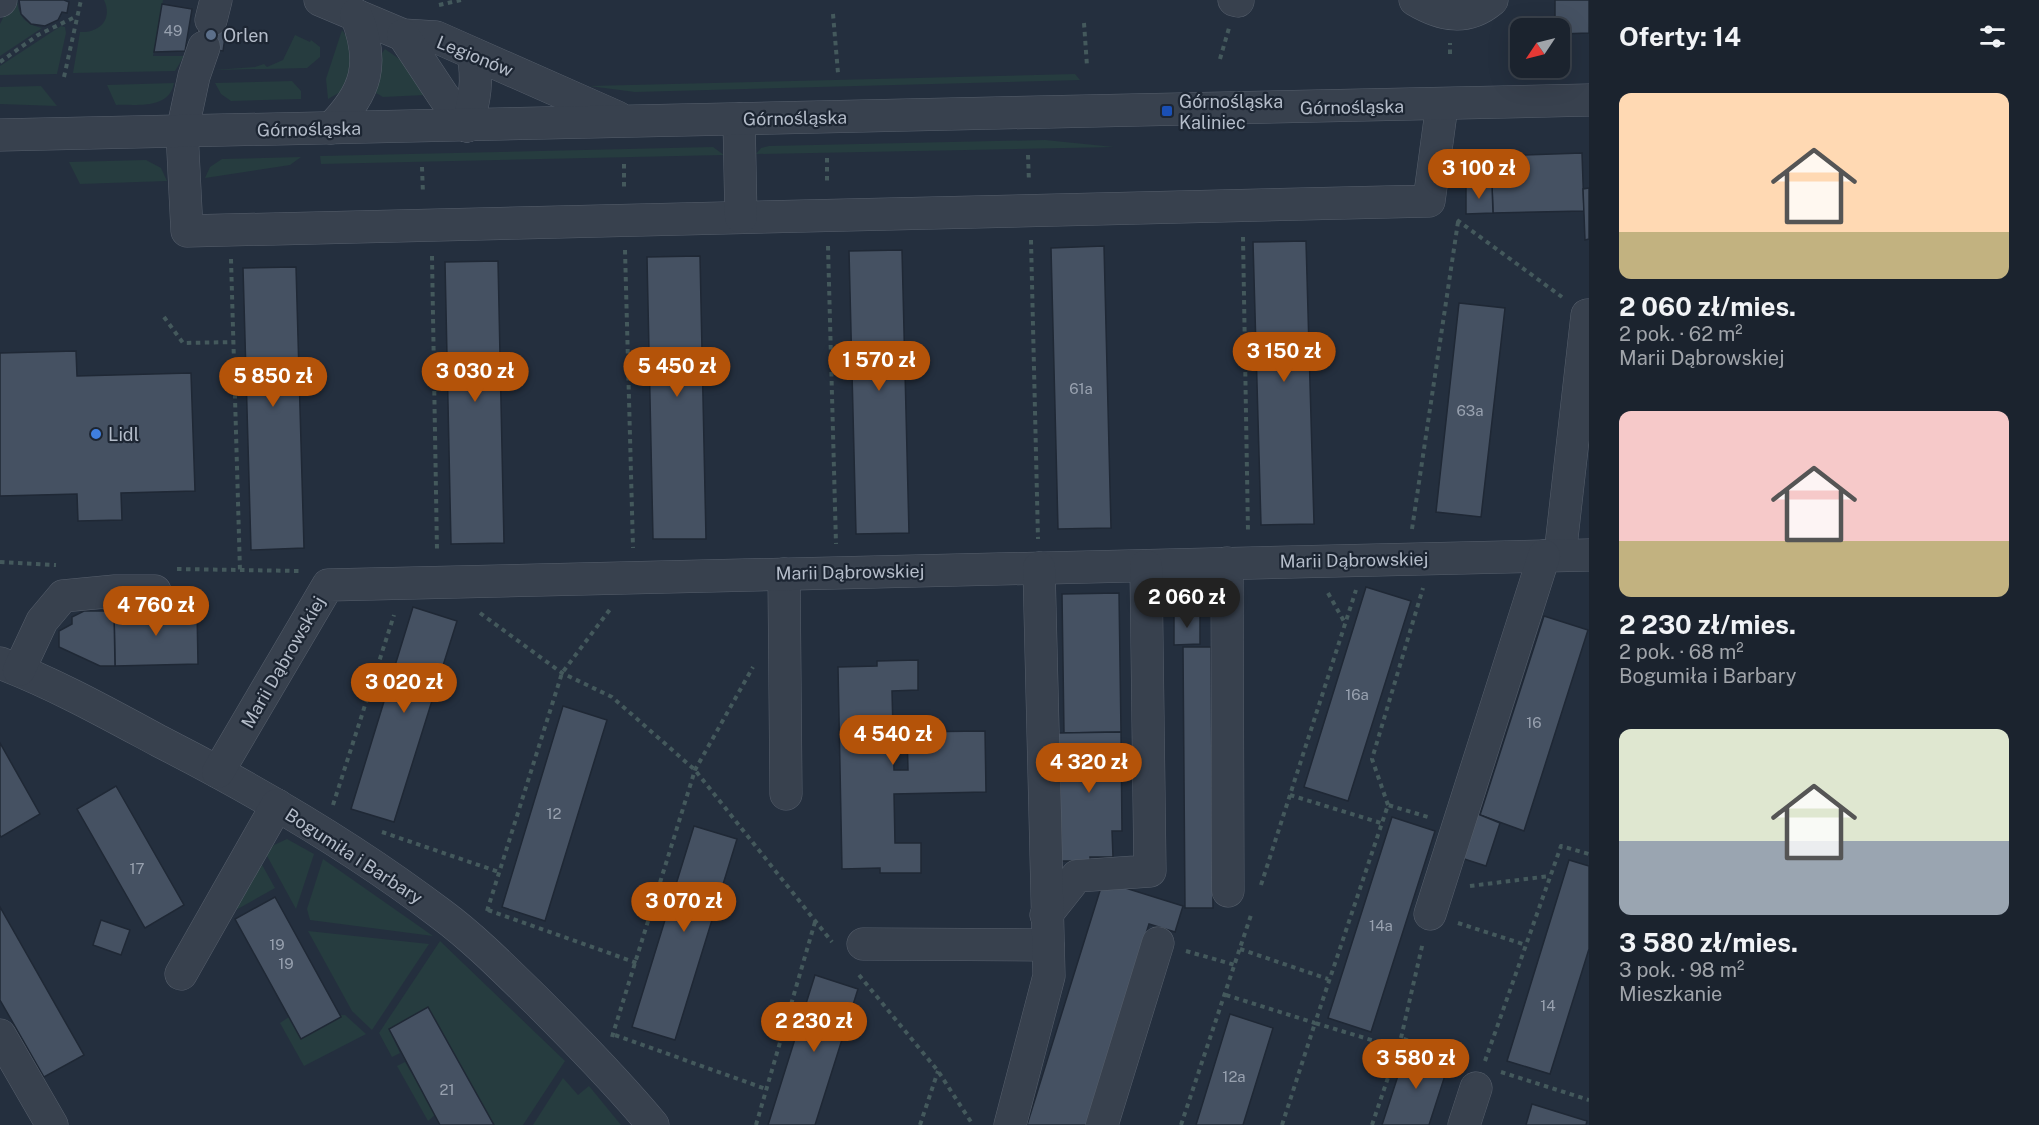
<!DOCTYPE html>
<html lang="pl">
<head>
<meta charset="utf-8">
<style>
	body { margin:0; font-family:"Public Sans",sans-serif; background:#242b36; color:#f1f3f6; height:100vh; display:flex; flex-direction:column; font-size:22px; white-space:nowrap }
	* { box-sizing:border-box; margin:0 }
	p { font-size:20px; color:#a0a4aa }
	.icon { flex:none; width:33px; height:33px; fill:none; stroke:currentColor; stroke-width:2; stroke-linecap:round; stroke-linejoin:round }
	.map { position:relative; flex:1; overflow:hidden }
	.details { display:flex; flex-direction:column; background:#1b232e; width:450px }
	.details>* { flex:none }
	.needle { width:39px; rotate:235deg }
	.fabs { position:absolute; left:1510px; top:18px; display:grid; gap:12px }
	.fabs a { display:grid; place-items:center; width:60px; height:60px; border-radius:12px; background:#1b232e; box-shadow:0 6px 24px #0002,0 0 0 2px #39404a; font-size:30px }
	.price { position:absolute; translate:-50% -51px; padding:0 14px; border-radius:21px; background:#b45309; color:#fff; font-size:20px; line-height:39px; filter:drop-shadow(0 2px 3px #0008) }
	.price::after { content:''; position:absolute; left:50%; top:36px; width:18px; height:14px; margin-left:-9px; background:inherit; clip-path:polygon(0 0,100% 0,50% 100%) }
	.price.current { background:#222; color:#fff }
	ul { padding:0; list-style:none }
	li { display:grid; align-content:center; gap:12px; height:318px; padding:0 30px }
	li span { display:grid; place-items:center; height:186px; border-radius:12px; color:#555 }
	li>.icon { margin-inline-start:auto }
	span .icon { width:108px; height:108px; fill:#fffc; stroke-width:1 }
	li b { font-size:26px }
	h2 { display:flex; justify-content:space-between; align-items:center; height:72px; padding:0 30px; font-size:26px }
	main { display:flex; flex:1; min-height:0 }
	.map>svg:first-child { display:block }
</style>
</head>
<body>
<main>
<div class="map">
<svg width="1589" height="1125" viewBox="0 0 1589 1125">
	<rect width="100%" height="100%" fill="#242f3e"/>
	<g fill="#263c3f">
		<path d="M12 0H17C19 17 25 24 42 28L0 56V24Z"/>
		<path d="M104 0H163L153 56H184L175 71 73 73 80 32C100 33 113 19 104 0Z"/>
		<polygon points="61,26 65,27 66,33 57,74 0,75 0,66"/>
		<polygon points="342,30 347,37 354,69 342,91 328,99 326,79"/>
		<polygon points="295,35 310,42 311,40 320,47 320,57 307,68 214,70 255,67 264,64 267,67 283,60"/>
		<polygon points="385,49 402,61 425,95 383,97 376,93 379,57"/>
		<polygon points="1075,74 1080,80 635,92 589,86"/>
		<polygon points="292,81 301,91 301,99 231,101 221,94 215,83"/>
		<path d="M174 83C169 110 137 104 116 105L107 85Z"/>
		<polygon points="41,86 57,106 0,104 0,87"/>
		<polygon points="1045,140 1114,147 756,154 761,148 769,146"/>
		<polygon points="713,147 724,155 321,164 320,156"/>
		<polygon points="301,157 290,165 205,178 210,167 222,159"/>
		<polygon points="146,160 161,168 167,181 80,184 69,162"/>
		<polygon points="287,839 314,854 296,909 266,854 274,845"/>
		<polygon points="323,859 433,936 310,920 307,909"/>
		<polygon points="261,863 275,888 236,910"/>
		<polygon points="308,931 429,944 372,1030 352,1011"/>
		<polygon points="440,941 565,1061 523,1125 494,1125 428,1007 389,1029 400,1053 392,1057 379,1033"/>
		<polygon points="345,1015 366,1034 304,1066 280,1023 289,1017"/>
		<polygon points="405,1062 436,1114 428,1121 397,1066"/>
		<polygon points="563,1078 578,1095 589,1086 621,1125 533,1125"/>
	</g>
	<g fill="#455162" stroke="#1f2835" stroke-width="1.5">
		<polygon points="19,0 64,0 69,2 67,13 62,12 58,20 45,26 31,24 21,14"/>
		<polygon points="1555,0 1589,0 1589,33 1560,34 1560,28 1555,28"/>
		<polygon points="162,4 192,9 185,51 154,52"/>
		<polygon points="200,18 227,23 223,51 195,46"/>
		<polygon points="1582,153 1584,211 1493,213 1491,156"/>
		<polygon points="1492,185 1493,213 1466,214 1466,186"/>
		<polygon points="1589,188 1589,239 1585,240 1583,189"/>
		<polygon points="1306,241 1314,524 1261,525 1253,242"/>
		<polygon points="1104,246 1111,528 1058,529 1051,248"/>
		<polygon points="902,250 909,533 856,534 849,251"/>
		<polygon points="700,256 706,539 653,539 647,257"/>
		<polygon points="498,261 504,543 451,544 445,262"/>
		<polygon points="296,267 304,548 251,550 243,268"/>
		<polygon points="1459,303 1505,308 1481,517 1436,512"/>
		<polygon points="76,351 77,376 191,373 195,491 121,493 122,520 78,521 77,494 0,496 0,353"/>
		<polygon points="1366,587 1411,601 1348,801 1304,787"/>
		<polygon points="1119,593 1121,732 1064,733 1062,594"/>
		<polygon points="413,607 457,621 394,822 351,809"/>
		<polygon points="197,609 198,664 115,666 114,611"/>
		<polygon points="84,611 114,611 115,666 100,666 59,647 59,631 72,624 72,617"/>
		<polygon points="1200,613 1200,644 1174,645 1174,614"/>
		<polygon points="1544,616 1588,630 1524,831 1480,815"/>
		<polygon points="1183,647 1211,647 1213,908 1185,908"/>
		<polygon points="918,660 918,690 892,691 894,770 908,770 907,732 985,731 986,792 894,794 895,843 921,843 921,873 880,873 880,868 842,869 838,667 877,666 877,661"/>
		<polygon points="563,706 607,720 545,921 502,907"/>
		<polygon points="1121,732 1122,831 1112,831 1113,857 1090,857 1090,861 1060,861 1058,733"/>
		<polygon points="0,743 40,814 1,837 0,835"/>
		<polygon points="116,786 184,905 145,928 77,809"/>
		<polygon points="1473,812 1500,823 1486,866 1458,857"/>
		<polygon points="1392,817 1435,831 1371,1032 1328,1018"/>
		<polygon points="694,826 737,839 675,1040 632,1027"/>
		<polygon points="1569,860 1589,866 1589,949 1550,1074 1507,1061"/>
		<polygon points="1103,881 1183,906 1175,932 1149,924 1087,1125 1027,1125"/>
		<polygon points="275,897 341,1017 301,1039 235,919"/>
		<polygon points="0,907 84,1055 44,1077 0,1000"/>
		<polygon points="101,920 130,930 121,955 93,945"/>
		<polygon points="815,975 858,989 815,1125 768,1125"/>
		<polygon points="428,1007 494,1125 440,1125 389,1029"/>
		<polygon points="1230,1014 1273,1028 1243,1125 1196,1125"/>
		<polygon points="1407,1048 1449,1063 1429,1125 1382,1125"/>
		<polygon points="1532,1104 1587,1121 1586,1125 1526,1125"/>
	</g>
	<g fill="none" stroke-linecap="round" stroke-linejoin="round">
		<g stroke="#565f6c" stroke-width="33">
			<g id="minor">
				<polyline points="320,0 403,35 436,37 617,117"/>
				<polyline points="1234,0 1238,1"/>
				<path d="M1415 0C1442 16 1467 21 1492 0"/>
				<polyline points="0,1 1,0"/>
				<polyline points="211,20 216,0"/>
				<polyline points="403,35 444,97 467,126"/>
				<polyline points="204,47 194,76 182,132 187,231 1429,201 1442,105"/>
				<polyline points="739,119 741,217"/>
				<path d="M467 126C475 100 478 80 473 54"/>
				<path d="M331 128C367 92 375 63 356 15"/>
				<polyline points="0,135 1589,100"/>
				<polyline points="1560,555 1587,315"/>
				<polyline points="1227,563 1228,891"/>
				<polyline points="784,574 786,794"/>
				<path d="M0 663C55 684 107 713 159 741 257 791 353 847 441 914 476 940 507 972 538 1002 578 1042 617 1082 653 1125"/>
				<polyline points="19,670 42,621 63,596 115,591 155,591"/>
				<polyline points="218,772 328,585 1589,555"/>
				<polyline points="1430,914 1544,556"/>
				<polyline points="1046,915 1077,876 1150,871 1146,566"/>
				<polyline points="863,944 1048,945"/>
				<polyline points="181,974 277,805"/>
				<polyline points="0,1035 52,1125"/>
				<polyline points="1010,1125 1049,976 1039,568"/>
				<polyline points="1102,1125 1158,943"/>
				<polyline points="1464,1125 1476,1088"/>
			</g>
		</g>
		<g stroke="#44595c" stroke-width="4" stroke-dasharray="4.5 4.5" stroke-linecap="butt">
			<polyline points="439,5 461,0"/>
			<polyline points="833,14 838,73"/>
			<polyline points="1084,23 1087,66"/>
			<polyline points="1450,54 1450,43"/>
			<polyline points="1220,59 1229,28"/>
			<polyline points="0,62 38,35 77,16"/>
			<polyline points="64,77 81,0"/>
			<polyline points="1028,155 1029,182"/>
			<polyline points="827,158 827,184"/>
			<polyline points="624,164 624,191"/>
			<polyline points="422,167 423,194"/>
			<polyline points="1457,220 1562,297"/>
			<polyline points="1243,237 1248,532"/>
			<polyline points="1031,240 1038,539"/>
			<polyline points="828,246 836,544"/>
			<polyline points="625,250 633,548"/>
			<polyline points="432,256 437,551"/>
			<polyline points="231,259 240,571"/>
			<polyline points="164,317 183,343 234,342"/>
			<polyline points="1412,529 1458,222"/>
			<polyline points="0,562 56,565"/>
			<polyline points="177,569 301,571"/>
			<polyline points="1328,593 1345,623"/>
			<polyline points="480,613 562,673 612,697 695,770 832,942"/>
			<polyline points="1290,795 1381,823"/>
			<polyline points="333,805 394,615"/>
			<polyline points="1388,805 1372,759 1423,588"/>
			<polyline points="382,832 499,872"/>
			<polyline points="1261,885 1356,590"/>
			<polyline points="1470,886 1550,876"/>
			<polyline points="488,910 637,963"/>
			<polyline points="487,911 562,673 611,608"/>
			<polyline points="1458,923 1526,945"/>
			<polyline points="1240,949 1328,979"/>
			<polyline points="1186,951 1235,965"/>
			<polyline points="859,975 938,1071 973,1125"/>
			<polyline points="1226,995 1315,1023 1388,805 1428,817"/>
			<polyline points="615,1035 766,1089"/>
			<polyline points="612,1037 695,770 753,667"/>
			<polyline points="1401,1038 1423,942"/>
			<polyline points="1485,1061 1561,846 1589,854"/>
			<polyline points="1501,1072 1589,1100"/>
			<polyline points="756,1125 815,922"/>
			<polyline points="920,1125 938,1071"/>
			<polyline points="1181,1125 1252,912"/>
			<polyline points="1282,1125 1315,1023 1398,1048 1401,1038 1465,1060"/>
			<polyline points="1372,1125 1398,1048"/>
		</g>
		<use href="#minor" stroke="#38414e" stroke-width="32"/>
	</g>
	<circle fill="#5c6f8a" stroke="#1d2633" stroke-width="2" cx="211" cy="35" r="6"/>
	<rect fill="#1a4fb4" stroke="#1d2633" stroke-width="2" x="1161" y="105" width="12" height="12" rx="3"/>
	<circle fill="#3f7fe0" stroke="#1d2633" stroke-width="2" cx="96" cy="434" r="6"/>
	<g text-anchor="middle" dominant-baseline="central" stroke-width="4.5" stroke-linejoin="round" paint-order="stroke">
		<g font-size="15" fill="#98a1af">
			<text x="173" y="30">49</text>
			<text x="1081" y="388">61a</text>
			<text x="1470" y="410">63a</text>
			<text x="1357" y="694">16a</text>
			<text x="1534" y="722">16</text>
			<text x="554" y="813">12</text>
			<text x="137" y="868">17</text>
			<text x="1381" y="925">14a</text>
			<text x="277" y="944">19</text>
			<text x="286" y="963">19</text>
			<text x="1548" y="1005">14</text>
			<text x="1234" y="1076">12a</text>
			<text x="447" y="1089">21</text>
		</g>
		<g font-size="18" fill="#b4bcc9" stroke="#1d2633" text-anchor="start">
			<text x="223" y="35">Orlen</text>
			<text x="1179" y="101">Górnośląska<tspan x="1179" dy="21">Kaliniec</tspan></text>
			<text x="108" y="434">Lidl</text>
		</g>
		<g font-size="18" fill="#b4bcc9" stroke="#1d2633">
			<text transform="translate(475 56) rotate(22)">Legionów</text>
			<text transform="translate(1352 107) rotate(-1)">Górnośląska</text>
			<text transform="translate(795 118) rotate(-1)">Górnośląska</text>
			<text transform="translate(309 129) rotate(-1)">Górnośląska</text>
			<text transform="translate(1354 560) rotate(-1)">Marii Dąbrowskiej</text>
			<text transform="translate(850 572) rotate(-1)">Marii Dąbrowskiej</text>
			<text transform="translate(283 662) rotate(-60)">Marii Dąbrowskiej</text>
			<text transform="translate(354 856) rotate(33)">Bogumiła i Barbary</text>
		</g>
	</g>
</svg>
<div class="fabs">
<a><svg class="needle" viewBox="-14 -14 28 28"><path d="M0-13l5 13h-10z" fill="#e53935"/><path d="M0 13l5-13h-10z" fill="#a0a4aa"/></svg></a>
</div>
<b class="price" style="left:1479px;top:200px">3 100 zł</b>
<b class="price" style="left:1284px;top:383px">3 150 zł</b>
<b class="price" style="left:879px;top:392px">1 570 zł</b>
<b class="price" style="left:677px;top:398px">5 450 zł</b>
<b class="price" style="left:475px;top:403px">3 030 zł</b>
<b class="price" style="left:273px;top:408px">5 850 zł</b>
<b class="price current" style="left:1187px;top:629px">2 060 zł</b>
<b class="price" style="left:156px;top:637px">4 760 zł</b>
<b class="price" style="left:404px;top:714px">3 020 zł</b>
<b class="price" style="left:893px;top:766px">4 540 zł</b>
<b class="price" style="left:1089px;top:794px">4 320 zł</b>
<b class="price" style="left:684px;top:933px">3 070 zł</b>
<b class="price" style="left:814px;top:1053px">2 230 zł</b>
<b class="price" style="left:1416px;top:1090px">3 580 zł</b>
</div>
<section class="details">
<h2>Oferty: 14<svg class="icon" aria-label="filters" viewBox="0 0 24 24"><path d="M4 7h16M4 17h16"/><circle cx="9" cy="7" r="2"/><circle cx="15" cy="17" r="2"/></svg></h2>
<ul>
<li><span style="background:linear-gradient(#ffd9b3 75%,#c2b280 0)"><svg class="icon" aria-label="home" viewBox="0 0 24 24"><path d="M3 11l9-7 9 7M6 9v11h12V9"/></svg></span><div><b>2 060 zł/mies.</b><p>2 pok. · 62 m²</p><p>Marii Dąbrowskiej</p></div></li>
<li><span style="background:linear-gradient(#f6c9c9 70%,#c2b280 0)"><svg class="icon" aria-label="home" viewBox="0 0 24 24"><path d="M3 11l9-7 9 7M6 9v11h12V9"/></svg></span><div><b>2 230 zł/mies.</b><p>2 pok. · 68 m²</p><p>Bogumiła i Barbary</p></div></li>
<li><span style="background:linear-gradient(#dfe7d0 60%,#9aa5b1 0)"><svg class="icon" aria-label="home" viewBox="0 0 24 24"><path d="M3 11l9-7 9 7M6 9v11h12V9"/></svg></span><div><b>3 580 zł/mies.</b><p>3 pok. · 98 m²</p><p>Mieszkanie</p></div></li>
</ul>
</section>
</main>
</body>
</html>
